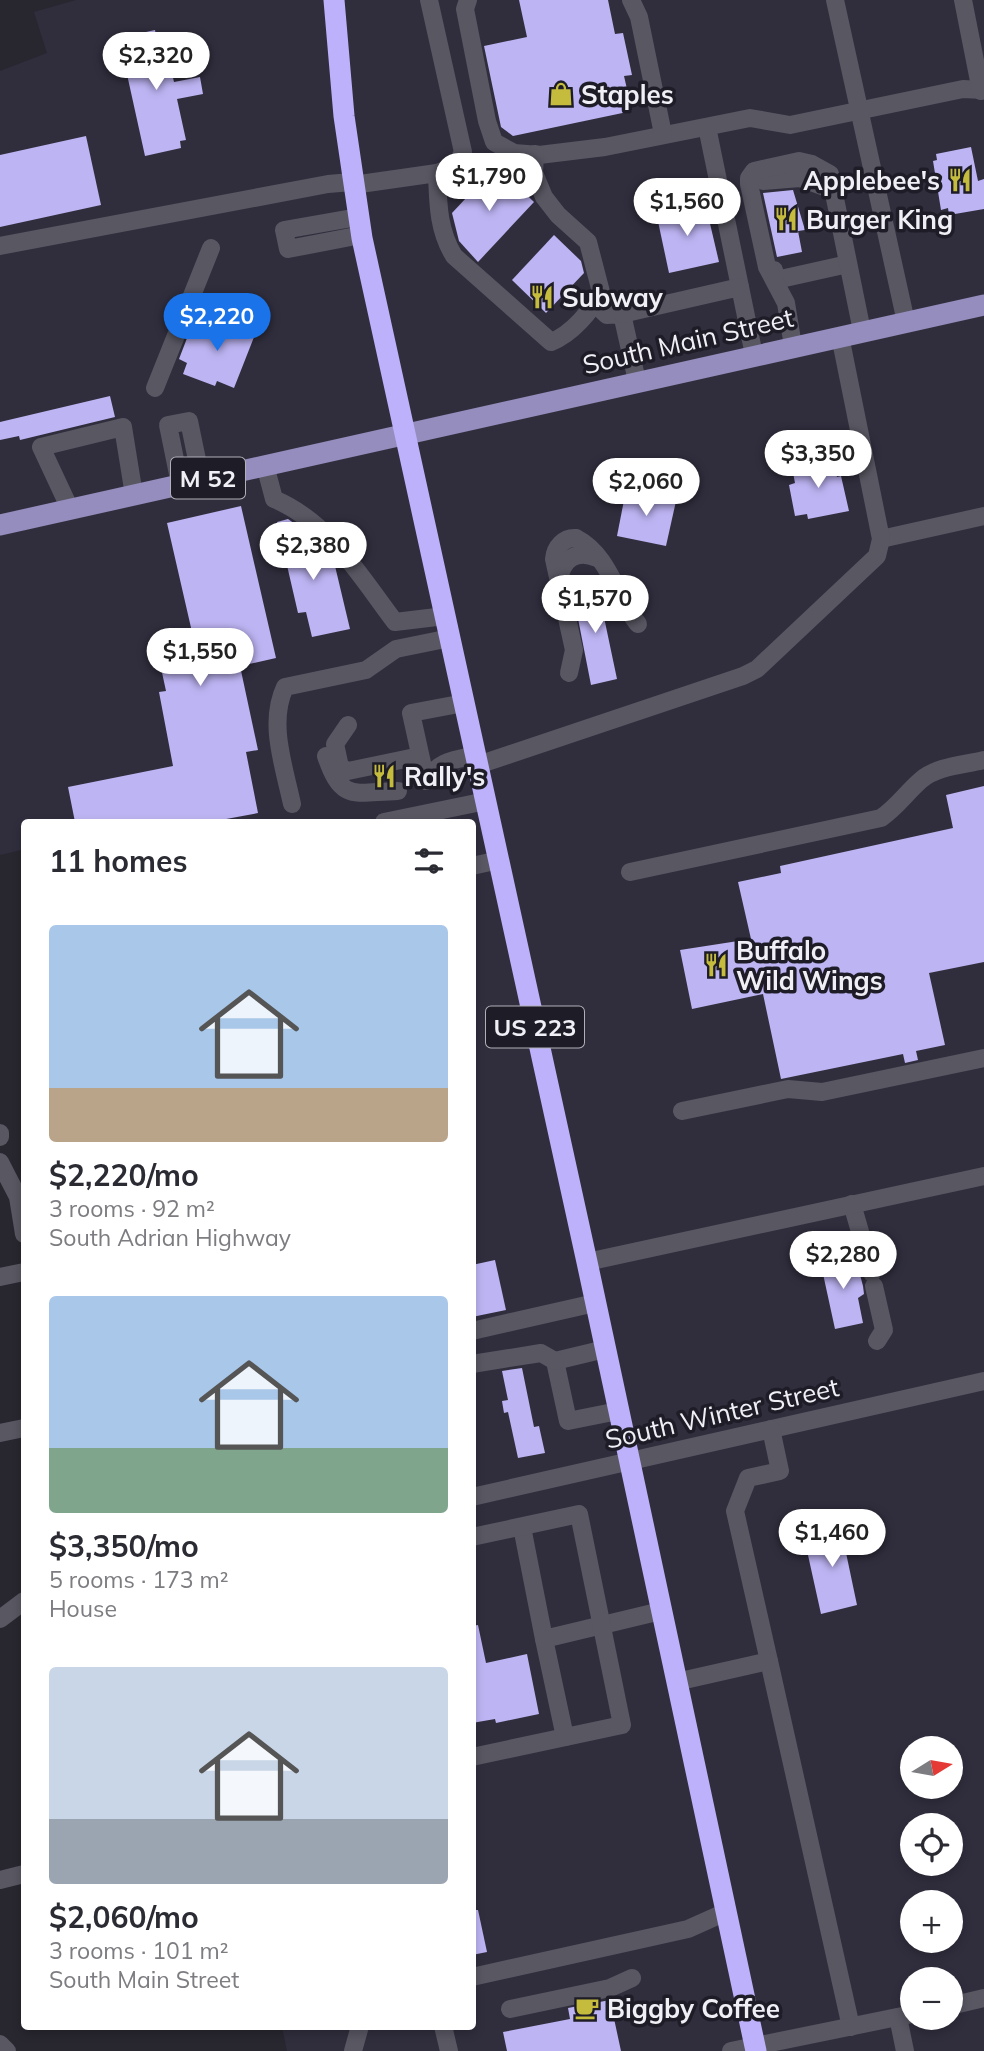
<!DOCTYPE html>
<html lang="en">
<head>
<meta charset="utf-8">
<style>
	body { margin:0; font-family:Mulish,sans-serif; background:#f7f7f7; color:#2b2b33; height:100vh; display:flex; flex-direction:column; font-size:26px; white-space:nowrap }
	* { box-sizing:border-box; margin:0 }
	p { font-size:23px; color:#7c7c81 }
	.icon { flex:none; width:38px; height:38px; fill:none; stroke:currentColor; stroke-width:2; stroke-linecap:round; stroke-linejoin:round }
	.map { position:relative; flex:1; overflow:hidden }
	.details { position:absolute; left:21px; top:819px; width:455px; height:1211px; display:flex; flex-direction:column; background:#fff; border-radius:7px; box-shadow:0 4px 10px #0003 }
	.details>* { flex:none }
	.needle { width:46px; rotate:79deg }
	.controls { position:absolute; left:900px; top:1736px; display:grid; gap:14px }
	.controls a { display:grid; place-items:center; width:63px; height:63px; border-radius:50%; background:#fff; box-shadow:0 4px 10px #0003; font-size:35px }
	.price { position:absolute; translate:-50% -60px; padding:0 16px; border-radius:24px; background:#fff; color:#222; font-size:23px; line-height:46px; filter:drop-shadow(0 2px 4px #0008) }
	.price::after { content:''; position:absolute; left:50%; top:42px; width:21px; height:16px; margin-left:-10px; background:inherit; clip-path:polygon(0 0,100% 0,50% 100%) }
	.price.on { background:#1a73e8; color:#fff }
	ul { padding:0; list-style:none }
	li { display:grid; align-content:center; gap:14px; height:371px; padding:0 28px }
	li span { display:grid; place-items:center; height:217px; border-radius:7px; color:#555 }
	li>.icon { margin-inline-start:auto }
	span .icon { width:126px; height:126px; fill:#fffc; stroke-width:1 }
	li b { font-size:30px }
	h2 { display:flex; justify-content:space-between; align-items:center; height:84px; padding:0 28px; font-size:30px }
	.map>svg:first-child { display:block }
</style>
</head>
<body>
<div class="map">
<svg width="984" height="2051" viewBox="0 0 984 2051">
	<rect width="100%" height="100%" fill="#282730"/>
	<path fill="#302e3d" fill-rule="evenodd" d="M76 0H984V2051H287L282 2027 472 2026V822H24V865L21 850 0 855V71L47 53 34 12ZM912 1748H950V1787H912ZM912 1825H950V1864H912ZM912 1902H950V1941H912ZM912 1979H950V2018H912Z"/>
	<g fill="#bdb4f3">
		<polygon points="519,0 608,0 615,34 623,33 632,75 624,76 632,111 513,136 501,127 484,46 527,37"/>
		<polygon points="155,30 156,36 163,34 174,82 200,77 203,94 177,99 186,140 180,141 181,148 145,156 119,38"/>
		<polygon points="86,136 101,205 0,227 0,155"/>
		<polygon points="971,147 978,181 984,179 984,209 949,215 948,208 941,210 933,161 937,160 936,154"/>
		<polygon points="496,166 534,202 478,262 459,241 452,213"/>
		<polygon points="793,190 805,230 798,231 802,252 777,257 763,193"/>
		<polygon points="690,204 708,215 719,262 669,273 656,212"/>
		<polygon points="554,235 581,261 584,273 546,313 512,280"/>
		<polygon points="224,320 256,332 234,388 217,381 215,386 183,374 187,363 179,359 189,333 198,337 199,333 203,334 208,322 221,327"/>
		<polygon points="110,396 115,417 20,440 19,436 0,440 0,422"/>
		<polygon points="833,458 837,477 841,476 849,511 808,519 807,514 795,516 789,485 795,483 792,467"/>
		<polygon points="626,490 676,501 666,546 617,536"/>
		<polygon points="241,506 276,658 240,666 258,750 246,752 258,813 210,822 75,822 68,787 173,766 159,692 166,691 155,640 192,632 167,523"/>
		<polygon points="288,519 305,531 307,541 314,540 323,548 328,567 335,566 350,629 312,637 306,612 298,613 277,522"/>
		<polygon points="597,584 617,679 591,685 573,593 579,592 579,588"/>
		<polygon points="984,786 984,962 929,973 945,1045 916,1051 918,1060 905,1063 903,1054 781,1079 763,994 692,1009 680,950 751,939 738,882 781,873 780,866 953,828 946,795"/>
		<polygon points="848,1255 852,1272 859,1271 863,1286 864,1294 858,1298 863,1323 835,1329 820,1260"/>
		<polygon points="495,1260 506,1310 472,1317 472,1265"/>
		<polygon points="522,1368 534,1427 539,1426 545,1453 518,1458 508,1412 504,1413 502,1401 508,1400 502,1371"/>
		<polygon points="851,1526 855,1546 845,1548 857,1605 821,1614 804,1537"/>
		<polygon points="478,1625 486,1663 527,1654 539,1714 496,1723 495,1719 472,1723 472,1626"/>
		<polygon points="472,1910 478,1910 487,1952 472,1955"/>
		<polygon points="610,2000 621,2051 507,2051 503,2032 570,2019 568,2008"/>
	</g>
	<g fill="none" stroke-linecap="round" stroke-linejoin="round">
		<g stroke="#585762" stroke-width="18">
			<polyline points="429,0 463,152 456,166 437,173"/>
			<polyline points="468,0 465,9 487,121 494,142 514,153 539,155 605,147 750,118 790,125 963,89 984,90"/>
			<polyline points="631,0 639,17 663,134"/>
			<polyline points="835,0 906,322"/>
			<polyline points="963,0 981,91"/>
			<polyline points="707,127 740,287"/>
			<polyline points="763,181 800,178 833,190"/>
			<path d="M353 185 437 173C438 203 438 230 454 256L551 342C572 334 591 311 601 292L588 242 558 215 544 197 534 173 535 154"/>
			<polyline points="358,217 284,230 288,249 361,235"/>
			<polyline points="0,246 328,184 352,182"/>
			<polyline points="774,270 776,280 848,264"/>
			<polyline points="595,304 607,315 622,314 637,381"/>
			<polyline points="622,314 740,287 754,355"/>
			<polyline points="793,346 786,303 767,267 749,184 749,178 754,171 799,161 812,164 830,174 862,331"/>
			<polyline points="155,388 211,248"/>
			<path d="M265 465 274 499C329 522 360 576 395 622L445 616"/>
			<polyline points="180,484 168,425 189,421 201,479"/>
			<polyline points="70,509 41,447 123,427 134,495"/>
			<polyline points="881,539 984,516"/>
			<path d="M559 582C561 559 577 549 597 558"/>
			<path d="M569 673 574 650 554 559C555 547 564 537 576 538 610 556 616 597 638 624"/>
			<polyline points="348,725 335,744 340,767 348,771 420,756"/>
			<path d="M326 756C342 803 354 792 398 791"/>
			<polyline points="478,765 743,676 757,669 877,556 881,539 840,336"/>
			<polyline points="426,781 411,713 464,703"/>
			<path d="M426 781C438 761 453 760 476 755"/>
			<path d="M292 804C284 766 268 723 285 687L366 670 396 649 450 638"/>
			<polyline points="384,822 486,801"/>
			<polyline points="472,866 499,860"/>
			<path d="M630 872 881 818C897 807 907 792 921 780 937 766 964 765 984 760"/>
			<polyline points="682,1111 788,1089 822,1092 984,1058"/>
			<polyline points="0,1133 0,1137"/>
			<polyline points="0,1162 18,1197 24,1234"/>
			<polyline points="852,1204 872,1273"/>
			<polyline points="587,1262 984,1176"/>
			<polyline points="0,1277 24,1272"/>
			<polyline points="874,1286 884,1330 877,1341"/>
			<polyline points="472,1331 595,1303"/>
			<polyline points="605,1349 555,1361 568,1421 618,1411"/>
			<polyline points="472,1364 541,1353 555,1361"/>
			<polyline points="0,1433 24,1428"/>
			<polyline points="472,1497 984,1381"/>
			<polyline points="522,1527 544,1639 661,1611"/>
			<polyline points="472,1537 579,1514 622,1725 472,1757"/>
			<polyline points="0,1619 24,1601"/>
			<polyline points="544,1639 565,1737"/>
			<polyline points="769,1661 735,1511 748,1478 780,1471 771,1429"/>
			<polyline points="676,1682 769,1661 851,2027"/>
			<polyline points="0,1880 24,1874"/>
			<polyline points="472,1977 688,1929 726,1912"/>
			<polyline points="950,2006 984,1998"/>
			<polyline points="510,2009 610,1988 632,1978"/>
			<polyline points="898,2017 905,2051"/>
			<polyline points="443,2026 449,2051"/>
			<polyline points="0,2044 7,2051"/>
			<polyline points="353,2051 360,2026"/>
			<polyline points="731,2051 912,2014"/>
		</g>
		<polyline stroke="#948dbd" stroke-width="21" points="0,525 984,305"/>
		<polyline stroke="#bcb1fa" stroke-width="21" points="334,0 344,116 362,238 587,1262 756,2051"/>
	</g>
	<defs>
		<g id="shop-bare" transform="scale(1.89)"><path d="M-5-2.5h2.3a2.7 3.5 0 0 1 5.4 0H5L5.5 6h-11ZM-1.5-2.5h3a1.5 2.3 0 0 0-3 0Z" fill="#c5bc3d" stroke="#1e1d27" stroke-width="2.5" paint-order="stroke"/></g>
		<g id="restaurant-bare" transform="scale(1.89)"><path d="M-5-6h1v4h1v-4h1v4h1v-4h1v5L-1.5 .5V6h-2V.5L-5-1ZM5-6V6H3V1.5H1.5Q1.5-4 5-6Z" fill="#c5bc3d" stroke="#1e1d27" stroke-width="2.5" paint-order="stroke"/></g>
		<g id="cafe-bare" transform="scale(1.89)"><path d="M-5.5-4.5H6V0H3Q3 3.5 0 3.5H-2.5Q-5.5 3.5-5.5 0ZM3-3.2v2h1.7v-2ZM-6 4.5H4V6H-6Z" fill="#c5bc3d" stroke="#1e1d27" stroke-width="2.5" paint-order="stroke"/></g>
	</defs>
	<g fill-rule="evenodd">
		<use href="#shop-bare" x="561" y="94"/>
		<use href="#restaurant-bare" x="960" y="180"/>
		<use href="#restaurant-bare" x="786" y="219"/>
		<use href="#restaurant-bare" x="542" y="297"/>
		<use href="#restaurant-bare" x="384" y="776"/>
		<use href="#restaurant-bare" x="716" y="965"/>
		<use href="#cafe-bare" x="587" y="2008"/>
	</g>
	<g text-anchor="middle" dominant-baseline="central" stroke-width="7" stroke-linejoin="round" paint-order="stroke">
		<g fill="#1e1d27" stroke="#b1b0b8" stroke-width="2">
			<rect x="171" y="457.5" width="74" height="41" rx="5"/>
			<rect x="486" y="1006.5" width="98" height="41" rx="5"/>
		</g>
		<g font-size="24" font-weight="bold" fill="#f0eff6">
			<text x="208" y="478">M 52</text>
			<text x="535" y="1027">US 223</text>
		</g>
		<g font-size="26" font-weight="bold" fill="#f0eff6" stroke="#1e1d27" text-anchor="start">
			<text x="581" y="94">Staples</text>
			<text x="940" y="180" text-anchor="end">Applebee's</text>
			<text x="806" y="219">Burger King</text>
			<text x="562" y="297">Subway</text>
			<text x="404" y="776">Rally's</text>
			<text x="736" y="950">Buffalo<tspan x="736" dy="30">Wild Wings</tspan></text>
			<text x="607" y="2008">Biggby Coffee</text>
		</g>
		<g font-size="26" fill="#f0eff6" stroke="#1e1d27">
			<text transform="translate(688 341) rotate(-13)">South Main Street</text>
			<text transform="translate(722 1413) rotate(-13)">South Winter Street</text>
		</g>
	</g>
</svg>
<div class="controls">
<a><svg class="needle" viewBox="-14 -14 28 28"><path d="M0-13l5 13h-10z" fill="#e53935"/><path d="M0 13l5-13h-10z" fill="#7c7c81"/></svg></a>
<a><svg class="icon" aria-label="locate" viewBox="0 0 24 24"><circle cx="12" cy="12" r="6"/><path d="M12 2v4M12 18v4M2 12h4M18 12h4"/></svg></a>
<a>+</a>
<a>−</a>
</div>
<b class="price" style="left:156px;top:92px">$2,320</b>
<b class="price" style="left:489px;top:213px">$1,790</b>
<b class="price" style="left:687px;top:238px">$1,560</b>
<b class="price on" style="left:217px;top:353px">$2,220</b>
<b class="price" style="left:818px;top:490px">$3,350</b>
<b class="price" style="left:646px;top:518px">$2,060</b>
<b class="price" style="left:313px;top:582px">$2,380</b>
<b class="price" style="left:595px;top:635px">$1,570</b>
<b class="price" style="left:200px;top:688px">$1,550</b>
<b class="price" style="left:843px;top:1291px">$2,280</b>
<b class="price" style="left:832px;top:1569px">$1,460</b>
<section class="details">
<h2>11 homes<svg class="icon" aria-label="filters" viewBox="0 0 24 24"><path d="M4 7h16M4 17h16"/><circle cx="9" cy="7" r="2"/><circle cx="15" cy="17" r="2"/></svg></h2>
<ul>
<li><span style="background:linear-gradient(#a9c7e8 75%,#b9a48a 0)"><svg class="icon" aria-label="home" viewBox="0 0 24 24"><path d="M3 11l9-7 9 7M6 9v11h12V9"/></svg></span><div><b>$2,220/mo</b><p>3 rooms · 92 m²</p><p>South Adrian Highway</p></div></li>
<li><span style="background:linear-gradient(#a9c7e8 70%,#7fa58c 0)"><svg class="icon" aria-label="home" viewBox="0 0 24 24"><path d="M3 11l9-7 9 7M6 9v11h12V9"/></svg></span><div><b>$3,350/mo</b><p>5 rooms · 173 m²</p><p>House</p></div></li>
<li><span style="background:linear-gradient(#c9d6e8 70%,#9aa5b1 0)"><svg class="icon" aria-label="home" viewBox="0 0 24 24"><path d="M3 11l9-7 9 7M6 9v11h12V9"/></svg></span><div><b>$2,060/mo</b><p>3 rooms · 101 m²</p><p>South Main Street</p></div></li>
</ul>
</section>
</div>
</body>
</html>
